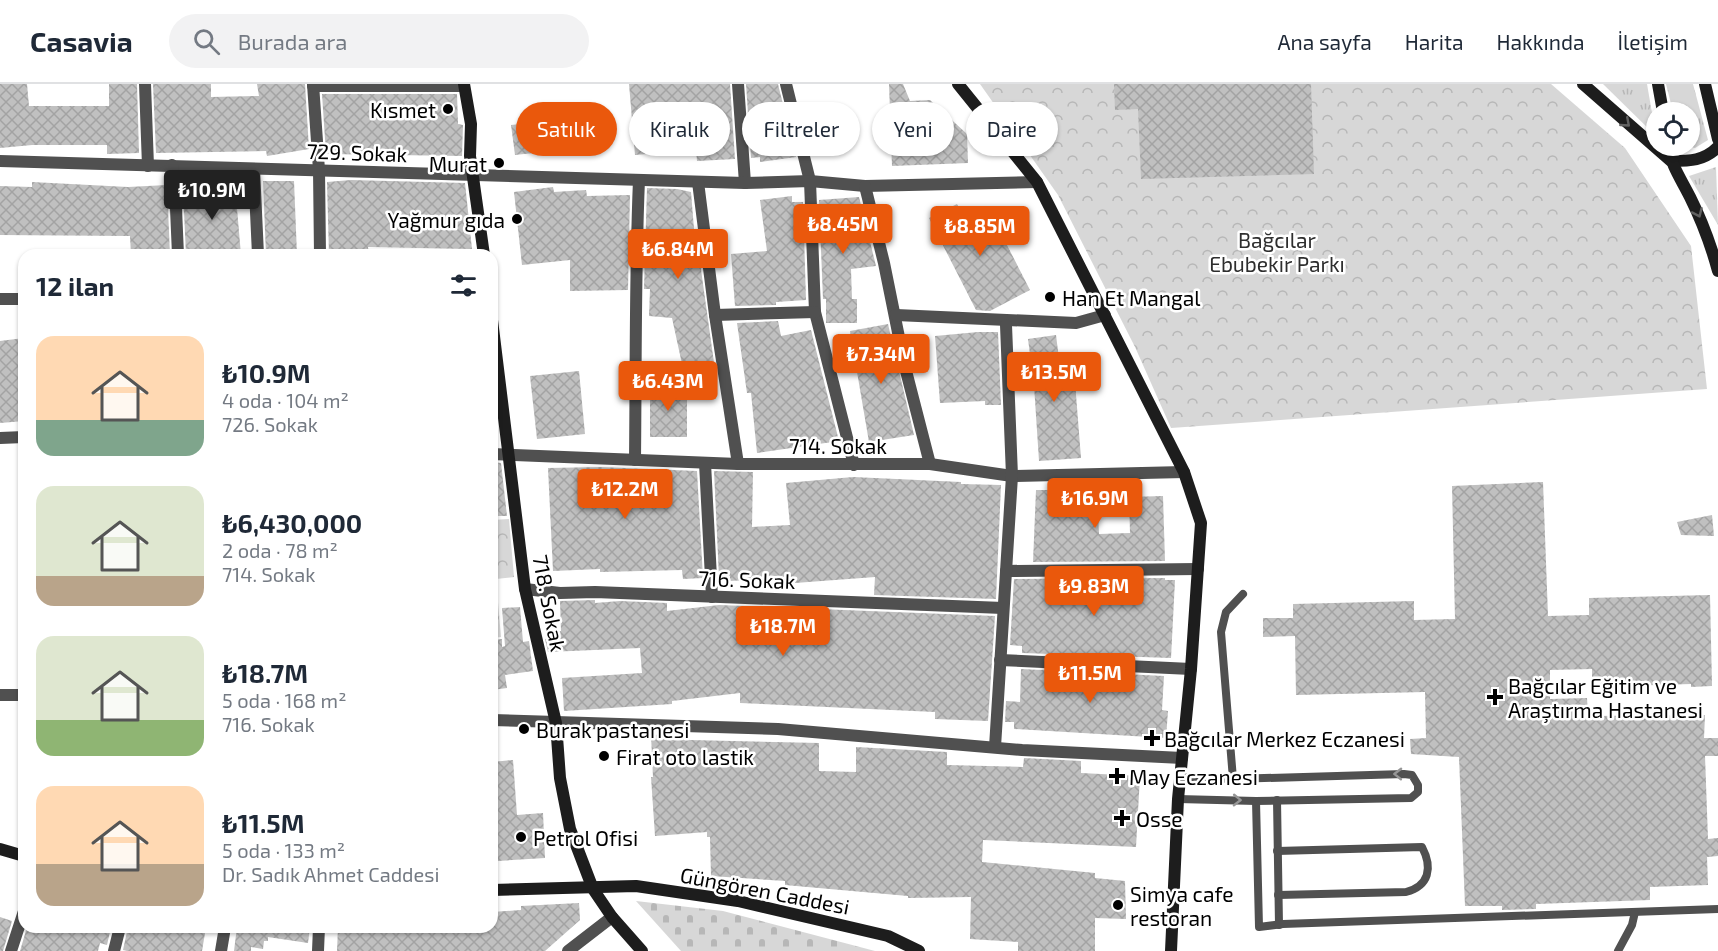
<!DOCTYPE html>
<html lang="tr">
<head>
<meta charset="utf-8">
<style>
	body { margin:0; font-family:"Exo 2",sans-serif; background:#f2f2f3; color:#1f2937; height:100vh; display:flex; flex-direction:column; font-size:22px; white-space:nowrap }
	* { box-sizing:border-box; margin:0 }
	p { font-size:20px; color:#747a83 }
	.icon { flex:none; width:33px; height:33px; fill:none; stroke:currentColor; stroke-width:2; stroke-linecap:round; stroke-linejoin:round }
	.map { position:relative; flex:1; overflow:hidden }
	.drawer { position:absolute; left:18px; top:165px; width:480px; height:684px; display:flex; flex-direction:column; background:#fff; border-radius:18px; box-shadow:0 2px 4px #0004 }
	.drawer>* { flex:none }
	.guide { position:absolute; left:516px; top:18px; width:570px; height:54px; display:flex; gap:12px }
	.tools { position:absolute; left:1646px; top:18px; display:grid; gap:12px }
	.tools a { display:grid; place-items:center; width:54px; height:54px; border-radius:50%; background:#fff; box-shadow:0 2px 4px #0004; font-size:30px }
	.price { position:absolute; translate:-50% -51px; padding:0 14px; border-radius:6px; background:#ea580c; color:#fff; font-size:20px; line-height:39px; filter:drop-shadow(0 2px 3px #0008) }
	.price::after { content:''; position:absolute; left:50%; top:36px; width:18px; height:14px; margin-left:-9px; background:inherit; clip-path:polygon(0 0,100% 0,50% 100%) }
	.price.selected { background:#222; color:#fff }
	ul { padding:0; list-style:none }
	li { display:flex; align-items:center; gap:18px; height:150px; padding:0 18px }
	li span { display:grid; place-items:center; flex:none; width:168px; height:120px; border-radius:18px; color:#555 }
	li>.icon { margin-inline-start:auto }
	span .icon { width:72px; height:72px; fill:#fffc; stroke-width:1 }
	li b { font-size:26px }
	h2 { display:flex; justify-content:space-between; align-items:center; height:72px; padding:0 18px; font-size:26px }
	.tag { padding:0 21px; border-radius:27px; background:#fff; box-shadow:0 2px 4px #0004; font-size:21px; line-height:54px }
	.tag.selected { background:#ea580c; color:#fff }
	header { display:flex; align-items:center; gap:36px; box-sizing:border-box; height:84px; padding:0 30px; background:#fff; border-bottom:2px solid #e0e1e3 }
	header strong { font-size:28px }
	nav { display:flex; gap:33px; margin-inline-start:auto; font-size:21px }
	.search { width:420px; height:54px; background:#f2f2f3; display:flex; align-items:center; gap:15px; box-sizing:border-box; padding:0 21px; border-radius:33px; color:#747a83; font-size:22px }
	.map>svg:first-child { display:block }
</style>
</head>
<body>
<header>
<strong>Casavia</strong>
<div class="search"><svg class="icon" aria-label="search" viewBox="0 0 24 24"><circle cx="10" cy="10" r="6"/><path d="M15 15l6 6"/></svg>Burada ara</div>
<nav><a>Ana sayfa</a><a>Harita</a><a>Hakkında</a><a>İletişim</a></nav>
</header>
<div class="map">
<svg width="1718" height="867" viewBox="0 0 1718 867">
	<defs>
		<pattern id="grass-tufts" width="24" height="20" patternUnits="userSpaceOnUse" patternTransform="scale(1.5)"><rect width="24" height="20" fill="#d7d7d7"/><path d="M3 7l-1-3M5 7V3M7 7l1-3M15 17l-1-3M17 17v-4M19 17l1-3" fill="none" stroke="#b7b7b7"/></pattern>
		<pattern id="forest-crowns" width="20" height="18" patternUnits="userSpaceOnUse" patternTransform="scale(1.5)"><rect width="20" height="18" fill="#d7d7d7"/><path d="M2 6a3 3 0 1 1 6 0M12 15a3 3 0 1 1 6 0" fill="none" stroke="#b7b7b7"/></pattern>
		<pattern id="cemetery-stones" width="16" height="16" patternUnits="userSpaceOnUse" patternTransform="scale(1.5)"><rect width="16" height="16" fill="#d7d7d7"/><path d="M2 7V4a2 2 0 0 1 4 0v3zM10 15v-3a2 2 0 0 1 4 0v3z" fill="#b7b7b7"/></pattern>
		<pattern id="building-cross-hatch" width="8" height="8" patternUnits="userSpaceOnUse" patternTransform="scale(1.5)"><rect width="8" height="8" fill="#c0c0c0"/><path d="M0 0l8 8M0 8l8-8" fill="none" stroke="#a3a3a3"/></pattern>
	</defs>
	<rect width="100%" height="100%" fill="#fff"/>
	<g fill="url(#grass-tufts)">
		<polygon points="1603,0 1647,0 1656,52"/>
		<polygon points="1666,0 1693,0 1708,56 1695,64 1687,62 1689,62 1689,28 1673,28"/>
		<polygon points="1716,83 1718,141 1689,92"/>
	</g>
	<g fill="url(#forest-crowns)">
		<polygon points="980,0 1551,0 1625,64 1691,162 1707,305 1171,344 1135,263 1058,111"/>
		<polygon points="509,435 514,493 496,495 501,553 492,554 492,436"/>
	</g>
	<polygon fill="url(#cemetery-stones)" points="636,817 723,827 875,867 681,867"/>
	<g fill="url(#building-cross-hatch)">
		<polygon points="0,0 27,0 29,22 109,22 109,0 137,0 139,69 107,70 107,61 32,61 0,64"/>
		<polygon points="153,0 211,0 211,13 259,12 257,0 305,0 309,65 267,72 266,67 156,69"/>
		<polygon points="629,0 730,0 735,75 697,77 696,66 635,71"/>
		<polygon points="746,0 778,0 796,73 760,78 760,73 751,74"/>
		<polygon points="889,0 903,0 910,17 930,16 967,50 968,79 892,82"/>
		<polygon points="1114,0 1311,0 1314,90 1141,95 1138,25 1115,26"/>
		<polygon points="322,10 457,10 458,40 463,41 462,72 326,70"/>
		<polygon points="549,37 552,67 515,71 511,41"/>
		<polygon points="351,96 465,99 472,165 368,163 369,171 329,171 327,98"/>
		<polygon points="263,97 294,97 297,171 266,171"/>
		<polygon points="32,98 128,103 167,101 170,171 131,171 130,152 0,151 0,102 32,103"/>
		<polygon points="235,101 241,171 186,171 183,105"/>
		<polygon points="553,103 554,108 586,106 587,112 630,111 628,206 570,207 570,176 522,181 514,108"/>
		<polygon points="647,104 677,105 691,108 695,157 697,157 717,300 687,303 672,234 649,232 650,205 644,205"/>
		<polygon points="792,112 792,118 803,118 806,216 776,218 776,221 735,222 731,170 767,167 760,116"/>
		<polygon points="859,113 876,182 851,185 852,215 857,215 857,239 826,239 826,215 823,215 819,116"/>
		<polygon points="957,120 963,132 989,126 1030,206 990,227 976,226 929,134"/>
		<polygon points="778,237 781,252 811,246 839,357 757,369 751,309 747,309 737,239"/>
		<polygon points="888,240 914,351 869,358 850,247"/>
		<polygon points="978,248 998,248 1001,321 985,321 985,317 940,319 935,252"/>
		<polygon points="1056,251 1059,275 1063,275 1066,299 1075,298 1081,374 1039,377 1034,301 1028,255"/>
		<polygon points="24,254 24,337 0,339 0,257"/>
		<polygon points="579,287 585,350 537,355 530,292"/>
		<rect x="650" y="303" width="37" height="50"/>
		<polygon points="492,378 501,379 507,432 492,432"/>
		<polygon points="601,383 697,387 703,494 683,495 682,486 600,488 600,485 553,487 548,384"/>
		<polygon points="714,387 753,388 752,443 790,441 786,399 853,393 961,398 961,400 1001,401 996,515 874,511 875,493 795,499 794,493 730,497 730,492 719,493"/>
		<polygon points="1543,398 1548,532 1589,531 1589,514 1710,511 1712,602 1691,603 1691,600 1592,603 1592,585 1550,586 1550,615 1587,614 1588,632 1705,631 1704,654 1718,654 1718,672 1705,672 1708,755 1718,754 1718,772 1707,773 1708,801 1650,803 1650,816 1536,820 1536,825 1502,826 1502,822 1465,822 1459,673 1411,670 1410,655 1426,654 1425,608 1296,611 1295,552 1263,553 1263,534 1293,534 1293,520 1414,517 1414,536 1455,535 1452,402"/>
		<polygon points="1036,406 1097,406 1099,450 1130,449 1129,413 1163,412 1165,477 1033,478"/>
		<polygon points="1712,431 1714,452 1681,451 1677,438"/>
		<polygon points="1165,494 1165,496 1175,496 1171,574 1022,569 1022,562 1010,561 1014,495"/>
		<polygon points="595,516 595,519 620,517 667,519 667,527 719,521 995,532 988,637 935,635 935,628 740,619 740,609 672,617 672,620 564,627 562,594 642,589 640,564 548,568 545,555 551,554 551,548 561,547 560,517"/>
		<polygon points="520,523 523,558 529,557 533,587 505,591 507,604 492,606 492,556 502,555 502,563 505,562 502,524"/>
		<polygon points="1021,585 1164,592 1162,626 1168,627 1166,654 1014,645 1014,638 1005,638 1006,617 1020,618"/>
		<polygon points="674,650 689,650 690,656 819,659 819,687 856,688 856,663 947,668 947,681 1023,683 1024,674 1081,677 1081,689 1140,692 1136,763 983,756 982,778 1095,789 1095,794 1125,797 1126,835 1095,834 1095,867 1018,867 1018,858 970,855 971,813 908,814 908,812 785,801 785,797 711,792 710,753 707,753 707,748 655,752 651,693 653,693 651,651"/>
		<polygon points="513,676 517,731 543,729 545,774 498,777 496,724 492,724 492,678"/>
		<polygon points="579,819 580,836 545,867 337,867 338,843 492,843 492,828 521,826 521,822"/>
		<polygon points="0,833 12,837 3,867 0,867"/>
		<polygon points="27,843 111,843 107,861 100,859 98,867 20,867"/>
		<polygon points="128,843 206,843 202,867 127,867 123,866"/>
		<polygon points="237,843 310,843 308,859 268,853 268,857 264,857 263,865 251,863 251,867 234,867"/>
	</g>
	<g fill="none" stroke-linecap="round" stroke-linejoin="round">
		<g stroke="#505050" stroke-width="8">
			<polyline points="1233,695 1221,548 1226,528 1243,510"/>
			<polyline points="1178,715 1256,717 1411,714 1418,708 1418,701 1412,691 1404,690 1233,695 1181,693"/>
			<polyline points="1277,716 1279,841"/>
			<polyline points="1256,717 1259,843 1283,840 1718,825"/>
			<path d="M1277 767 1422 763C1433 784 1429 802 1406 808L1278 811"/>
			<polyline points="1618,867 1632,841 1635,828"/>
		</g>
		<g stroke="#505050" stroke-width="12">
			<polyline points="145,0 148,82"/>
			<polyline points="313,0 319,86 320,171"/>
			<polyline points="738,0 745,99"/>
			<polyline points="786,0 810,97 815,228 854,381"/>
			<polyline points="313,2 464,2"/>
			<polyline points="0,77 745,99 810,97 865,102 1037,98"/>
			<polyline points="172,81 175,101 178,171"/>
			<polyline points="254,85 258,171"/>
			<polyline points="698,98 715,231 738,380"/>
			<polyline points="865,102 884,179 905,283 930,380"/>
			<polyline points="0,215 24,215"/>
			<polyline points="715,231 815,228"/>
			<polyline points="896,231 1076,239 1105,231"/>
			<polyline points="0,354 24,353"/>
			<polyline points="492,370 738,380 930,380 1012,392 1184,388"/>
			<path d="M635 376C636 283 635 189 639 96"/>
			<polyline points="705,379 712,513"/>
			<polyline points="1006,487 1198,485"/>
			<polyline points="525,505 560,509 595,508 1003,524"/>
			<polyline points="1000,576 1191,585"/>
			<polyline points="0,611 24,611"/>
			<polyline points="492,636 778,645 1022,666 1182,674"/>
			<polyline points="995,663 1012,392 1006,241"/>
			<polyline points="11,867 24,827"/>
			<polyline points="114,867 120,843"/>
			<polyline points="221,867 225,843"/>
			<polyline points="318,867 319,843"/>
			<polyline points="568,867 612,833"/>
		</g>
		<g stroke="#1d1d1d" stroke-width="12">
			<polyline points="464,0 471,40 470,72 484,171"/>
			<polyline points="958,0 1037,98 1184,388 1201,439 1191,585 1178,715 1171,867"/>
			<path d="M1583 0 1671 77C1690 77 1704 77 1718 63"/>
			<polyline points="1658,0 1663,28"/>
			<polyline points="1705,0 1718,55"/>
			<path d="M1668 62C1671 81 1681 95 1690 113 1702 137 1711 161 1718 187"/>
			<polyline points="492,236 525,505 556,639 560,694 570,745 593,805 612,833 642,867"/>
			<polyline points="0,765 24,772"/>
			<polyline points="492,806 636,802 738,817 888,852 919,867"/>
		</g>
	</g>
	<defs><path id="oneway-chevron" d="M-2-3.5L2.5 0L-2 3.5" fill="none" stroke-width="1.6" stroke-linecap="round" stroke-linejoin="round" transform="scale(1.5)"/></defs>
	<g stroke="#616161">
		<use href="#oneway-chevron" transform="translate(1626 39) rotate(41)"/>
		<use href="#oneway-chevron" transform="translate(1698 129) rotate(66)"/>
	</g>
	<g stroke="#969696">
		<use href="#oneway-chevron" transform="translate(1398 690) rotate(-179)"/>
		<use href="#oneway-chevron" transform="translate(1237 716) rotate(1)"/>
	</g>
	<g fill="#000" stroke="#fff" stroke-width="2">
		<circle cx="448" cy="25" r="6"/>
		<circle cx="499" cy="79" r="6"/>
		<circle cx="517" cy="135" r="6"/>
		<circle cx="1050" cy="213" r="6"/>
		<path d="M1492 604h6v6h6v6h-6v6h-6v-6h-6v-6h6z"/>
		<circle cx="524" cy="645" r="6"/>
		<path d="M1149 645h6v6h6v6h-6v6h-6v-6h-6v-6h6z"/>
		<circle cx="604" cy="672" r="6"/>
		<path d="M1114 683h6v6h6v6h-6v6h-6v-6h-6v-6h6z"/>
		<path d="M1119 725h6v6h6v6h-6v6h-6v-6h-6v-6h6z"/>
		<circle cx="521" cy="753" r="6"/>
		<circle cx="1118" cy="821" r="6"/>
	</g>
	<g text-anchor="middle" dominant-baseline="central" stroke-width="5" stroke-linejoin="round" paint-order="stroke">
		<g font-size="21" fill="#000" stroke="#fff" text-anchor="start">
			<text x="436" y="25" text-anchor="end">Kısmet</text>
			<text x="487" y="79" text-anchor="end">Murat</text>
			<text x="505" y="135" text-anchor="end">Yağmur gıda</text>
			<text x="1062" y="213">Han Et Mangal</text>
			<text x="1508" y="601">Bağcılar Eğitim ve<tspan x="1508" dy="24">Araştırma Hastanesi</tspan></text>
			<text x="536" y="645">Burak pastanesi</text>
			<text x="1164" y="654">Bağcılar Merkez Eczanesi</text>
			<text x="616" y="672">Firat oto lastik</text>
			<text x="1129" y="692">May Eczanesi</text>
			<text x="1136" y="734">Osse</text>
			<text x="533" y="753">Petrol Ofisi</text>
			<text x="1130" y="809">Simya cafe<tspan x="1130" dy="24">restoran</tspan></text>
		</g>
		<g font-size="21" fill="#000" stroke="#fff">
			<text transform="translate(357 68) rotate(2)">729. Sokak</text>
			<text x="838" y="361">714. Sokak</text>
			<text transform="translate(747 495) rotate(2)">716. Sokak</text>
			<text transform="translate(550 519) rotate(79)">718. Sokak</text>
			<text transform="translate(765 806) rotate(11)">Güngören Caddesi</text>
		</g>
		<g font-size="21" fill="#2e2e2e" stroke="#fff">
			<text x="1277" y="155">Bağcılar<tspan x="1277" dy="24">Ebubekir Parkı</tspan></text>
		</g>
	</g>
</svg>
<div class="tools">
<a><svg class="icon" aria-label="locate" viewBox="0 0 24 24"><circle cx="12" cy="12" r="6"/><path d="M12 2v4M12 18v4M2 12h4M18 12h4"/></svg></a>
</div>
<b class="price selected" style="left:212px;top:137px">₺10.9M</b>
<b class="price" style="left:843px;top:171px">₺8.45M</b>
<b class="price" style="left:980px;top:173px">₺8.85M</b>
<b class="price" style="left:678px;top:196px">₺6.84M</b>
<b class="price" style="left:881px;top:301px">₺7.34M</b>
<b class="price" style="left:1054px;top:319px">₺13.5M</b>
<b class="price" style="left:668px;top:328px">₺6.43M</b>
<b class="price" style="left:625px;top:436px">₺12.2M</b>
<b class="price" style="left:1095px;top:445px">₺16.9M</b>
<b class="price" style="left:1094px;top:533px">₺9.83M</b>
<b class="price" style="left:783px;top:573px">₺18.7M</b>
<b class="price" style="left:1090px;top:620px">₺11.5M</b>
<div class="guide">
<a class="tag selected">Satılık</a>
<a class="tag">Kiralık</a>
<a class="tag">Filtreler</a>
<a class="tag">Yeni</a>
<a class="tag">Daire</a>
</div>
<section class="drawer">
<h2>12 ilan<svg class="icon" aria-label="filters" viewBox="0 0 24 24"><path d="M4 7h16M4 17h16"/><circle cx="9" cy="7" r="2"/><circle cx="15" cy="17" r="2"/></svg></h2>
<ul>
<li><span style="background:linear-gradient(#ffd9b3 70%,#7fa58c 0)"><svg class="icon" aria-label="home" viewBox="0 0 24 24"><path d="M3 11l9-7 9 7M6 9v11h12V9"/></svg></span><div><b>₺10.9M</b><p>4 oda · 104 m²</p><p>726. Sokak</p></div></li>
<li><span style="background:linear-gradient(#dfe7d0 75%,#b9a48a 0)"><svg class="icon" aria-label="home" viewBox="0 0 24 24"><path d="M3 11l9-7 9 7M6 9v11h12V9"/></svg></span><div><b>₺6,430,000</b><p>2 oda · 78 m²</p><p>714. Sokak</p></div></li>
<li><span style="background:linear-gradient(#dfe7d0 70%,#8fb573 0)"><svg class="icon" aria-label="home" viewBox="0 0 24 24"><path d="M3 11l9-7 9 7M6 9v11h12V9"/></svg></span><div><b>₺18.7M</b><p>5 oda · 168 m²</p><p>716. Sokak</p></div></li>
<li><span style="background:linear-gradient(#ffd9b3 65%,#b9a48a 0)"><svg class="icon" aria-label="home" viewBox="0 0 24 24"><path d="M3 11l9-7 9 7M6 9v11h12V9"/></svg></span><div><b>₺11.5M</b><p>5 oda · 133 m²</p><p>Dr. Sadık Ahmet Caddesi</p></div></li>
</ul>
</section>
</div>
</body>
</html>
